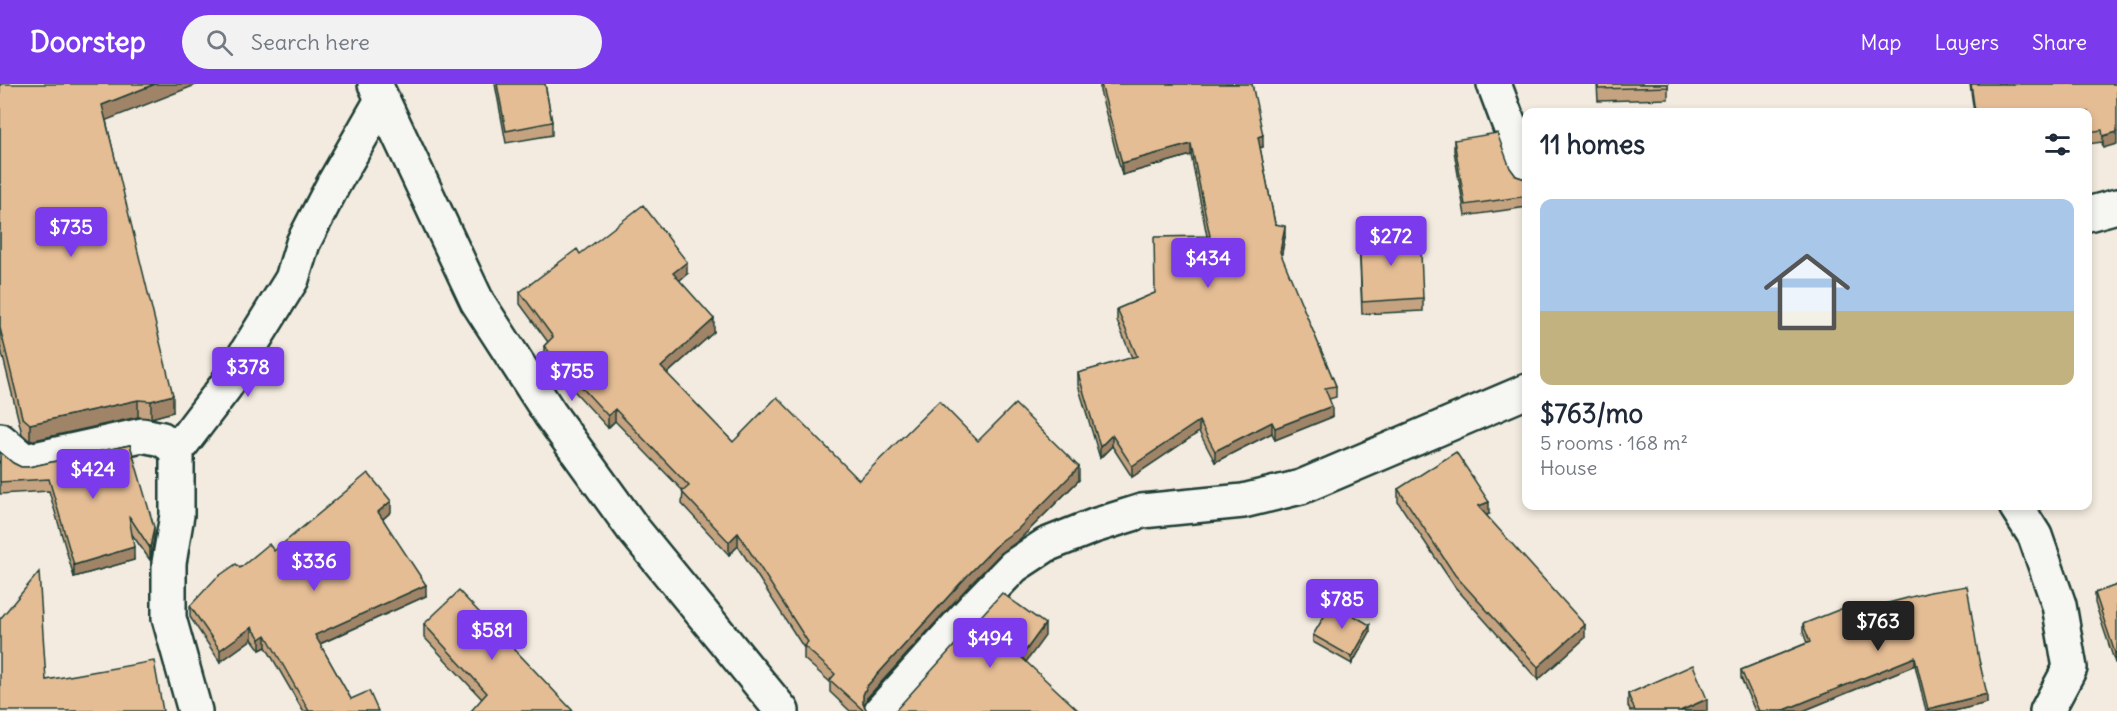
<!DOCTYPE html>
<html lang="en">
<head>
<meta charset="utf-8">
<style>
	body { margin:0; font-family:Delius,sans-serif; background:#f2f2f3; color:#1f2937; height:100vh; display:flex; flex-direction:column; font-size:22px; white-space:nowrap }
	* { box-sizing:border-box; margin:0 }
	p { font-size:20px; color:#747a83 }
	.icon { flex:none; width:33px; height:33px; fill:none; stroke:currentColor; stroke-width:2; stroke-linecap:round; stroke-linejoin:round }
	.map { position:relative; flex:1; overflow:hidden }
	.drawer { position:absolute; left:1522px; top:24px; width:570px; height:402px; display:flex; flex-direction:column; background:#fff; border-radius:12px; box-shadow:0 3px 9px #0003 }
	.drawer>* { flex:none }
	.price { position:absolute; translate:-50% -51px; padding:0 14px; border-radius:6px; background:#7c3aed; color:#fff; font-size:20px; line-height:39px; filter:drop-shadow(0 2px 3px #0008) }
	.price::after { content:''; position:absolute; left:50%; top:36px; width:18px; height:14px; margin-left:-9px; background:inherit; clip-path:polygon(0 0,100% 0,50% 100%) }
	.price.current { background:#222; color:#fff }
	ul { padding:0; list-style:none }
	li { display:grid; align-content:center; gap:12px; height:318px; padding:0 18px }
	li+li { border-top:2px solid #e0e1e3 }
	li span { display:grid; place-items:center; height:186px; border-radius:12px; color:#555 }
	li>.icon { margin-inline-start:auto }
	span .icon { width:108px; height:108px; fill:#fffc; stroke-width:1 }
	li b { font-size:26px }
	h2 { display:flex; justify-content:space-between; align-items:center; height:72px; padding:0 18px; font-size:26px }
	header { display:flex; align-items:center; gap:36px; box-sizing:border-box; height:84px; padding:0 30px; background:#7c3aed; color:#fff }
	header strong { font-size:28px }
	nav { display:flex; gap:33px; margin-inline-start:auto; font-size:21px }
	.search { width:420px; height:54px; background:#f2f2f3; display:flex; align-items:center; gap:15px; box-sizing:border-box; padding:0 21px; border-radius:33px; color:#747a83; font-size:22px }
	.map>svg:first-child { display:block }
</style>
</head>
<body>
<header>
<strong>Doorstep</strong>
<div class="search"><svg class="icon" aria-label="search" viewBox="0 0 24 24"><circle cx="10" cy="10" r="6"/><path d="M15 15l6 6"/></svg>Search here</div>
<nav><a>Map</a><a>Layers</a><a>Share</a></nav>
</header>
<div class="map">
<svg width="2117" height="627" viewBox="0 0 2117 627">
	<rect width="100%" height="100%" fill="#f3ebdf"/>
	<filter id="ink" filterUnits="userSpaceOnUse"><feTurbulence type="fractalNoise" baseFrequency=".0167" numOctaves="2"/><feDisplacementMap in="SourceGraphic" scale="12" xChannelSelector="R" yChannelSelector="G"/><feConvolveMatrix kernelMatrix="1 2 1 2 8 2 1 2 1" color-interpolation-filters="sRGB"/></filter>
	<g filter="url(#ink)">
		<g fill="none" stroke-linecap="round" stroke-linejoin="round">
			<g stroke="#1f3d34" stroke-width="38">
				<g id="minor">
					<polyline points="375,0 477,217 550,330 634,446 782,627"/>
					<polyline points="1494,0 1527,88"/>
					<polyline points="2088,130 2117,122"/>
					<polyline points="0,356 25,377 142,351 162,355 177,366"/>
					<polyline points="2016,422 2035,452 2059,521 2070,584 2047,627"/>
					<polyline points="195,627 169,534 169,479 177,431 177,366 225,303 292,195 303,159 333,101 382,16"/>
					<polyline points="881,627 979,518 1014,482 1046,461 1094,442 1142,427 1243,417 1301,403 1527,307"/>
				</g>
			</g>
			<use href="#minor" stroke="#f6f6f2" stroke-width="33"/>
		</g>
		<g fill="#c5a380" stroke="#1f3d34" stroke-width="1.5">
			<polygon points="0,0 106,36 173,328 151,334 138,333 30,357 22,350 0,261"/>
			<polygon points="495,0 545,0 552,38 552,51 506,59"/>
			<polygon points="1100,0 1252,0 1263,63 1260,64 1275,140 1285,153 1281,172 1336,302 1336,313 1329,315 1332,333 1275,356 1272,349 1215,378 1199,348 1132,393 1112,362 1100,374 1078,301 1078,289 1132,274 1117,237 1117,225 1155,209 1207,152 1191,71 1122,91 1100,7"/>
			<polygon points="1597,0 1668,0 1668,15 1598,17"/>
			<polygon points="1970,0 2117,0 2103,64 2102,58 2088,60 2088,28 1974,28"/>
			<polygon points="1454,56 1510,84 1516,92 1525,95 1527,95 1527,123 1465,132 1454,67"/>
			<polygon points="1359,150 1423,214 1423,227 1362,230"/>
			<polygon points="687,190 679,196 714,248 667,290 733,358 859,396 978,357 1079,396 1018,457 1001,469 966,505 867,614 864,621 867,627 850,627 830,608 830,598 804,575 804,564 738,462 729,471 682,420 683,407 615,337 608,344 544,274 544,262 548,258 520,220 520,208"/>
			<polygon points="130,361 154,455 150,476 131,449 134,476 74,493 49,407 0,410 0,368 13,379 21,383 29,383"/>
			<polygon points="1398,405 1489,430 1486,431 1585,554 1538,596 1455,503 1398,418"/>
			<polygon points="391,428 383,435 426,512 320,560 351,615 378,627 303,627 266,563 260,566 252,555 220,578 190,533 190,522 240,484 274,467"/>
			<polygon points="2117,501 2115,579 2095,519 2095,509"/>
			<polygon points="1854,528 1979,576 1987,619 1954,627 1926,627 1915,581 1803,627 1755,627 1741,594 1741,586 1807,559 1803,548 1803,540"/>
			<polygon points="424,540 573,627 482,615 424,553"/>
			<polygon points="1370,548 1352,580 1313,558 1313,551"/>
			<polygon points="1628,610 1707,627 1630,627 1628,622"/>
		</g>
		<g fill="#a08468" stroke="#1f3d34" stroke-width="1.5">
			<polygon points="155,0 198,0 102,38 102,21"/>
			<polygon points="2117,48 2117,60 2103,64 2103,52"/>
			<polygon points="1263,51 1263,63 1258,64 1258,53"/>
			<polygon points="1191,60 1191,71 1122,91 1122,79"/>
			<polygon points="1285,142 1285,153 1280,180 1280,168"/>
			<polygon points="687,178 687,190 673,202 673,189"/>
			<polygon points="714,235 714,248 661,295 661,283"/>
			<polygon points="173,311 173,328 151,334 151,317"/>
			<polygon points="138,316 138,333 30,357 30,340"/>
			<polygon points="1332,322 1332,333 1275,356 1275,344"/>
			<polygon points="615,325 615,337 608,344 608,332"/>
			<polygon points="1199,337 1199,348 1132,393 1132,382"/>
			<polygon points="1272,338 1272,349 1215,378 1215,367"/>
			<polygon points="1112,351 1112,362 1100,374 1100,363"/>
			<polygon points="1079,383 1079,396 1018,457 1001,469 966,505 867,614 863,624 863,611 867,602 966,493 1001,457"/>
			<polygon points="391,417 391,428 378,439 378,428"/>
			<polygon points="1489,418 1489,430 1478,435 1478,422"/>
			<polygon points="154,443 154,455 150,476 150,464"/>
			<polygon points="738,449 738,462 729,471 729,458"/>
			<polygon points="134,463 134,476 74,493 74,481"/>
			<polygon points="426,501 426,512 315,562 315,551"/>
			<polygon points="1045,540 1045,552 1021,585 1021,573"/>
			<polygon points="1370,541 1370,548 1352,580 1352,573"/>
			<polygon points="1585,541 1585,554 1538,596 1538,583"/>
			<polygon points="252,543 252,555 220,578 220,566"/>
			<polygon points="266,551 266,563 260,566 260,555"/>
			<polygon points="2117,568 2117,579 2115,579 2115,569"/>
			<polygon points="1915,573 1915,581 1803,627 1782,627"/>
			<polygon points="1987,610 1987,619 1954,627 1928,627 1928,625"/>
			<polygon points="1707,615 1707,627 1680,627"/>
		</g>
		<g fill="#e5bd95" stroke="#1f3d34" stroke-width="1.5">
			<polygon points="0,0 155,0 102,21 173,311 151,317 138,316 30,340 22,333 0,244"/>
			<polygon points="497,0 545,0 552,38 506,47"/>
			<polygon points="1101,0 1252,0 1263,51 1258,53 1275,140 1285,142 1280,168 1336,302 1325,304 1332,322 1275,344 1272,338 1215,367 1199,337 1132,382 1112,351 1100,363 1078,289 1137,272 1117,225 1155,209 1154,153 1210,152 1191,60 1122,79"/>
			<polygon points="1598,0 1668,0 1668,3 1598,5"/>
			<polygon points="1971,0 2117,0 2117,48 2103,52 2102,46 2088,48 2088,28 1975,28"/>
			<polygon points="1497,49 1510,84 1516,92 1525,95 1527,95 1527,112 1465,121 1454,56"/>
			<polygon points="643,121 687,178 673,189 714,235 661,283 733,358 777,313 859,396 939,317 978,357 1015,320 1079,383 1018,445 1001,457 966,493 867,602 863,611 863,620 867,627 864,627 830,596 835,590 804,562 808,558 738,449 729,458 682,408 689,402 615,325 608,332 544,262 553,253 520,208 577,165 580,170"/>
			<polygon points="1420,148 1423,214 1362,218 1359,150"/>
			<polygon points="130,361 154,443 150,464 129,432 134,463 74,481 49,395 0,398 0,368 13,379 21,383 29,383"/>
			<polygon points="1456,368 1489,418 1478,422 1585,541 1538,583 1455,491 1398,405"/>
			<polygon points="368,389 391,417 378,428 426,501 315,551 351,615 369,607 378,627 309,627 266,551 260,555 252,543 220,566 190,522 216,494 236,480 240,484 269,460 274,467"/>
			<polygon points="39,488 46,596 154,577 163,627 0,627 0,535"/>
			<polygon points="2117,501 2117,568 2115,569 2095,509"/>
			<polygon points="1967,502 1979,576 1987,610 1928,625 1915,573 1782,627 1759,627 1741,586 1810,558 1803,540 1851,521 1854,528 1930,508"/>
			<polygon points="459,507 573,627 471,627 487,609 424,540"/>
			<polygon points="1002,509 1045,540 1021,573 1079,627 895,627"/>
			<polygon points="1332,519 1370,541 1352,573 1313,551"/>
			<polygon points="1693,581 1707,615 1680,627 1635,627 1628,610"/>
		</g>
	</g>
</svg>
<b class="price" style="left:71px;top:174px">$735</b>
<b class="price" style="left:1391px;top:183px">$272</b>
<b class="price" style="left:1208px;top:205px">$434</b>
<b class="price" style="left:248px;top:314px">$378</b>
<b class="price" style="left:572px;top:318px">$755</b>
<b class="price" style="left:93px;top:416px">$424</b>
<b class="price" style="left:314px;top:508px">$336</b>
<b class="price" style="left:1342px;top:546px">$785</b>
<b class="price current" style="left:1878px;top:568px">$763</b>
<b class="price" style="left:492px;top:577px">$581</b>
<b class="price" style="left:990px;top:585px">$494</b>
<section class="drawer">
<h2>11 homes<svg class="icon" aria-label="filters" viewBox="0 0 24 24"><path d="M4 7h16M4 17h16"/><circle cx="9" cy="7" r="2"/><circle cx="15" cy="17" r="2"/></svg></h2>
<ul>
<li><span style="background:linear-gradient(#a9c7e8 60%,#c2b280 0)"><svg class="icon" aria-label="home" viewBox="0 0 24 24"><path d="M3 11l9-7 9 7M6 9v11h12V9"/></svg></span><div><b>$763/mo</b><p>5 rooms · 168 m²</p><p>House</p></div></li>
</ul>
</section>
</div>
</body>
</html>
